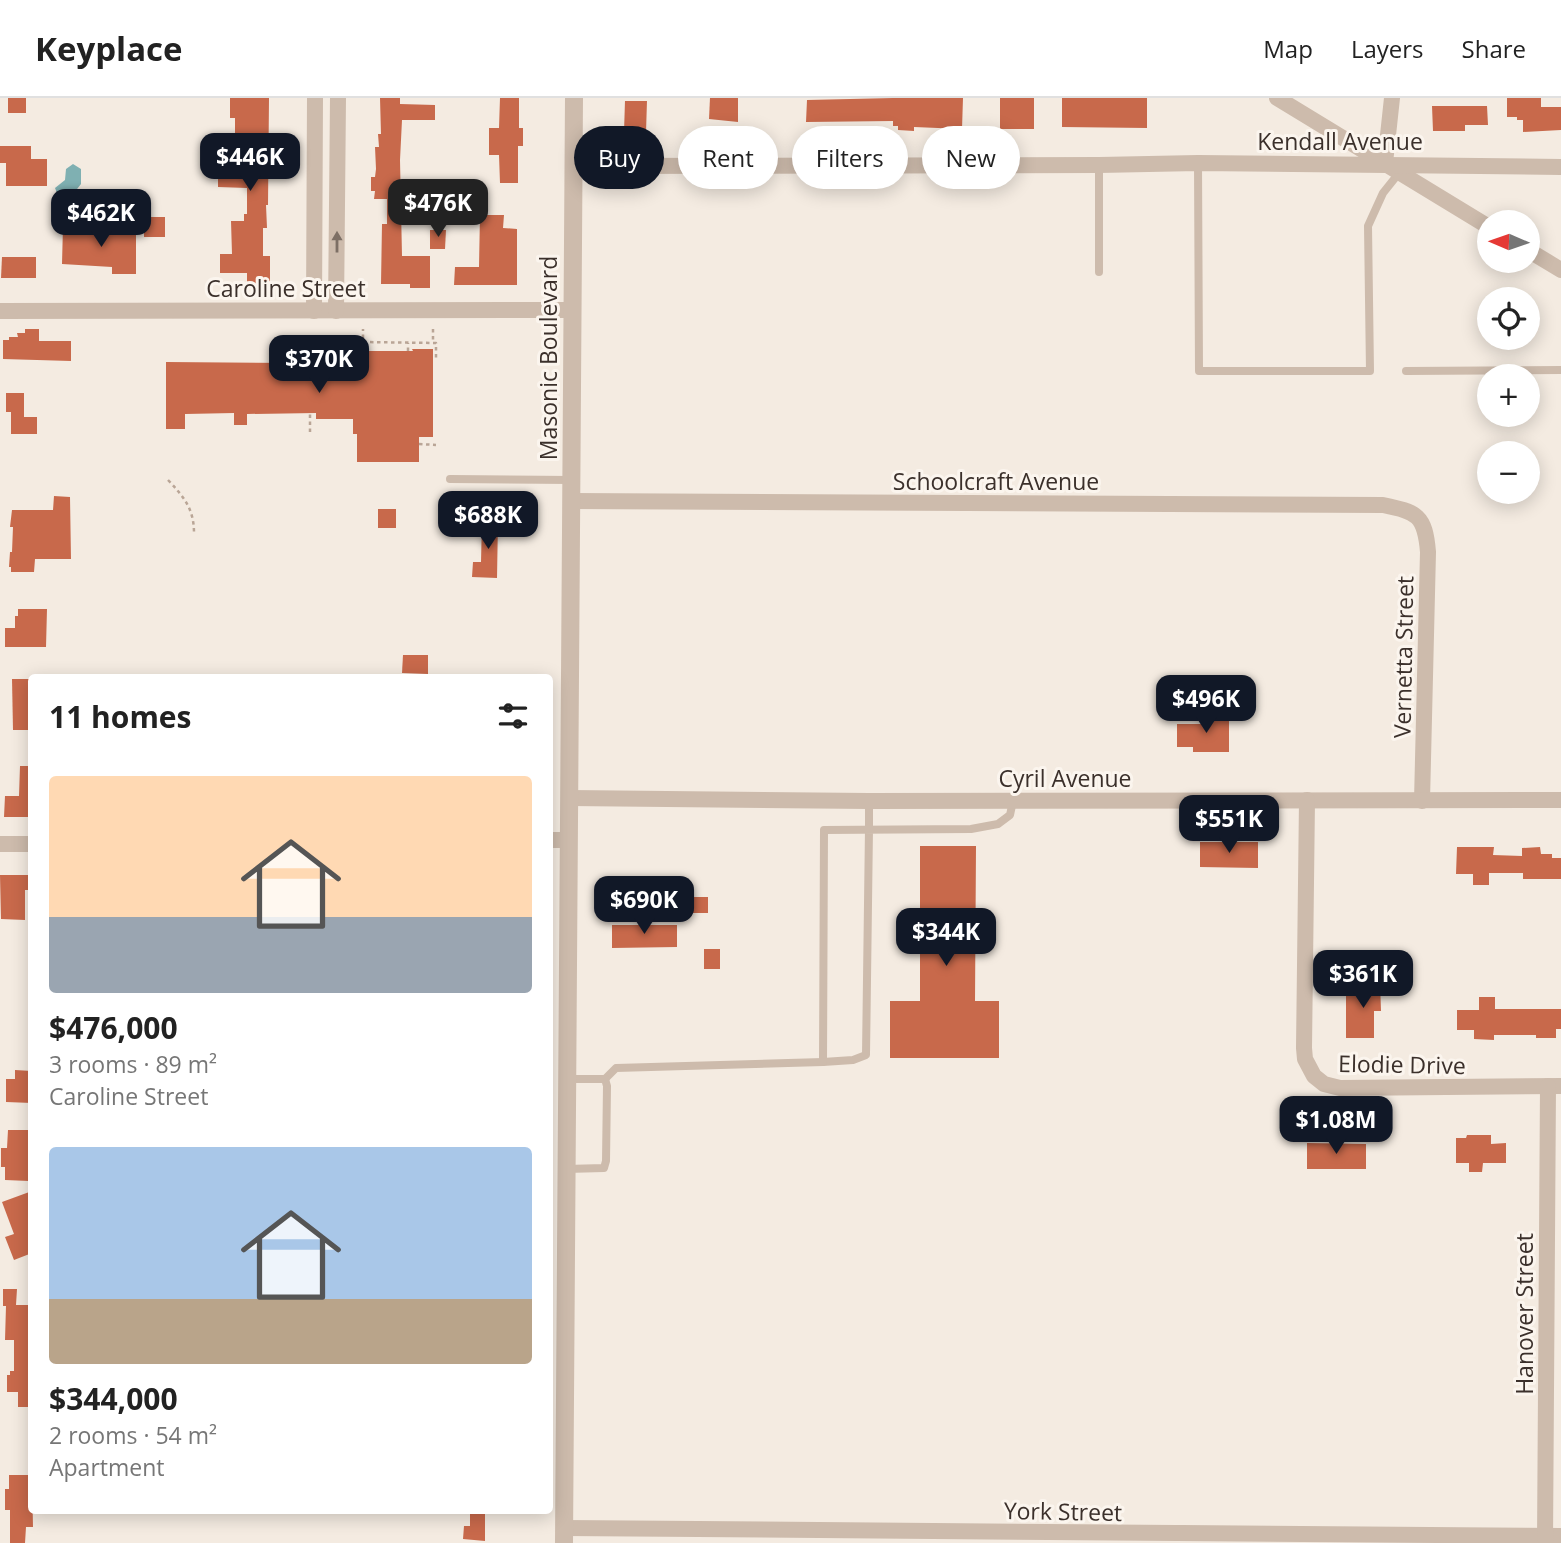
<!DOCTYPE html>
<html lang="en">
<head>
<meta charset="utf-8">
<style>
	body { margin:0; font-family:"Open Sans",sans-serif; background:#f2f2f2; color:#222; height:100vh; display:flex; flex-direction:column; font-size:26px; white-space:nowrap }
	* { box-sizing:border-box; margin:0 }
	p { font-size:23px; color:#767676 }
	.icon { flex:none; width:38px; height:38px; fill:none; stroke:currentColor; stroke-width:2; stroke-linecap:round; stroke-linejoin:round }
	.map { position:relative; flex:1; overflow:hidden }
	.details { position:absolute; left:28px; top:576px; width:525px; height:840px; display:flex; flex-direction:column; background:#fff; border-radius:7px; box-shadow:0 4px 18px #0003 }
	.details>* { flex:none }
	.guide { position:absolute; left:574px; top:28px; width:665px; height:63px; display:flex; gap:14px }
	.needle { width:46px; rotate:272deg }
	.controls { position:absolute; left:1477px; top:112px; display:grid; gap:14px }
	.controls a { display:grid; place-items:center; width:63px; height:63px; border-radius:50%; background:#fff; box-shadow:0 4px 18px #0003; font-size:35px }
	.price { position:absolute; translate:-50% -60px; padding:0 16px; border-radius:14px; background:#111827; color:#fff; font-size:23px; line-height:46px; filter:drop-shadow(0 2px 4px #0008) }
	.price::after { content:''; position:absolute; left:50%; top:42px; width:21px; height:16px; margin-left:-10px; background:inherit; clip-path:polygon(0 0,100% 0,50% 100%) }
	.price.active { background:#222; color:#fff }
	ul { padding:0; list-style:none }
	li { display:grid; align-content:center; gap:14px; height:371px; padding:0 21px }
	li span { display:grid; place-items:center; height:217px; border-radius:7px; color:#555 }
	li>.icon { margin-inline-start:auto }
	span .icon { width:126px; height:126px; fill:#fffc; stroke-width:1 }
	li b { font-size:30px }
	h2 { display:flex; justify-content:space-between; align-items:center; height:84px; padding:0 21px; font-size:30px }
	.pill { padding:0 24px; border-radius:32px; background:#fff; box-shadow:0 4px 18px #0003; font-size:24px; line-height:63px }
	.pill.active { background:#111827; color:#fff }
	header { display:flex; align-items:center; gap:42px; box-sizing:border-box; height:98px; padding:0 35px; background:#fff; border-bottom:2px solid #e0e0e0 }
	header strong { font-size:33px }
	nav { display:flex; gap:38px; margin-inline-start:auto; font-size:24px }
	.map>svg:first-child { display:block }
</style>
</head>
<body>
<header>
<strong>Keyplace</strong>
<nav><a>Map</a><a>Layers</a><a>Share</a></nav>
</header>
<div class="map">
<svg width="1561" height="1445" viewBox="0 0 1561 1445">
	<rect width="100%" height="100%" fill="#f4ebe1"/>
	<polygon fill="#7fb0b2" points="73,66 81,71 81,86 70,100 59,100 55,90 65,82 66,71"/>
	<g fill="#c8694b">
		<rect x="8" y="0" width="18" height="15"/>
		<polygon points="230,0 269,0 268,107 266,107 267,130 263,130 263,158 270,158 270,190 247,190 247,175 220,175 220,156 232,156 231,123 244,123 244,116 247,116 247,90 218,89 218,67 249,69 249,39 235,38 235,20 230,20"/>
		<polygon points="380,0 400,0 400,6 435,7 435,22 402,22 400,62 402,158 430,158 430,190 410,190 410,186 381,186 382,126 387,126 387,101 374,101 375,93 371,93 371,79 375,79 376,71 375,49 379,49 378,36 381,36"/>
		<polygon points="500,0 519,0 519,30 523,30 523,48 518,48 518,85 500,85 499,57 489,57 489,30 499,30"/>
		<polygon points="710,0 738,0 738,24 709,21"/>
		<polygon points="893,0 963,0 962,31 914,29 914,33 898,32 898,28 893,28 893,23 806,24 807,2"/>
		<rect x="1000" y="0" width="34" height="31"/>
		<polygon points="1062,0 1147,0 1147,30 1062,29"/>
		<polygon points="1507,0 1541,0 1541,9 1561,9 1561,32 1523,34 1523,22 1517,22 1517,19 1507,19"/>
		<polygon points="625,3 647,3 646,34 624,34"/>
		<polygon points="1432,8 1487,8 1488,27 1465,27 1465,33 1433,33"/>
		<polygon points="0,48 31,48 31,61 47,61 47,88 6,88 6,65 0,65"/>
		<polygon points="480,117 504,117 503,130 517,131 517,187 454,187 455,169 479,169"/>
		<rect x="144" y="119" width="21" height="20"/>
		<polygon points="63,128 80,128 80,135 136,132 136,176 112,176 112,169 62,166"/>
		<polygon points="430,132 446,132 445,151 430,151"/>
		<polygon points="2,159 36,159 36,180 1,180"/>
		<polygon points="25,231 39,231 39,243 71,243 71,263 3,261 3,242 9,242 9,239 18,239 17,235 25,235"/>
		<polygon points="412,251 433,251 433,339 419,339 419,364 357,364 357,336 353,336 353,321 316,321 316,315 247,316 247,327 234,327 234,315 185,316 185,331 166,331 166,264 298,265 298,258 316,258 316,253 413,253"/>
		<polygon points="6,295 24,295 24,319 37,319 37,336 11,336 11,314 6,314"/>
		<polygon points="54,398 70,399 71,461 35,461 34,474 11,474 11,469 9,469 10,454 12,454 13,429 10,429 12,412 53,412"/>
		<rect x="378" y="411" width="18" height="19"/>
		<polygon points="482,422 498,422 497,480 472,479 473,464 481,464"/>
		<polygon points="18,511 47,511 46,549 5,549 5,530 15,530 15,518 18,518"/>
		<polygon points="403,557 428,557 428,576 402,575"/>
		<polygon points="12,581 32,581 32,632 13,632"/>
		<polygon points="1205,618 1229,618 1229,654 1193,654 1193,649 1177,649 1177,626 1205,626"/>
		<polygon points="20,668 32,668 32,719 4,719 5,698 19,698"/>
		<polygon points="1200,744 1258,744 1258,770 1200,769"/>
		<polygon points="920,748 976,748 975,903 999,903 999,960 890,960 890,903 920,903"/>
		<polygon points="1457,749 1494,749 1493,757 1522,758 1522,750 1540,749 1541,756 1552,756 1552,760 1561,760 1561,781 1523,781 1523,775 1489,775 1489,787 1473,787 1473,776 1456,776"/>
		<polygon points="0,777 32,777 32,792 25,792 25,822 1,821"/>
		<rect x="692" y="799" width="16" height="16"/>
		<polygon points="612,827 677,827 677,849 612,850"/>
		<rect x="704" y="851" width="16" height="20"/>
		<polygon points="1354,884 1380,884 1381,913 1374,913 1374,940 1346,940 1346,898 1354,898"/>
		<polygon points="1479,899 1495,899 1495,911 1561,911 1561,931 1556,931 1556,940 1536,940 1536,937 1494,937 1494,942 1474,941 1474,932 1457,932 1457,912 1479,912"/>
		<polygon points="15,972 32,973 32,1005 6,1004 6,981 15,981"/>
		<polygon points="8,1032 31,1032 29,1083 5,1082 5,1069 1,1069 1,1050 7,1050"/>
		<polygon points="1467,1037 1491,1037 1491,1046 1506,1045 1506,1065 1483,1065 1482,1074 1469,1074 1469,1065 1456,1065 1456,1040 1466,1040"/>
		<polygon points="1307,1045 1366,1046 1366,1071 1307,1071"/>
		<polygon points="32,1093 32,1155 14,1162 5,1139 14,1136 2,1104"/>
		<polygon points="3,1191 17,1191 16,1207 29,1207 28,1225 32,1225 32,1309 18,1309 18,1294 7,1294 7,1277 10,1277 10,1273 14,1273 14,1242 5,1242 6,1208 3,1208"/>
		<polygon points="9,1377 32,1377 33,1429 26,1429 25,1445 10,1445 10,1412 5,1412 5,1391 9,1391"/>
		<polygon points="470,1413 485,1413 485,1443 463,1441 464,1428 470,1428"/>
	</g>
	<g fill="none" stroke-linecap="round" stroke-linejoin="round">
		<g stroke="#b9a596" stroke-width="2.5" stroke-dasharray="3.5 3.5" stroke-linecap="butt">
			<polyline points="433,231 433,245"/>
			<polyline points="363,244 436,245 436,261"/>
			<polyline points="408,253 408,245"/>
			<polyline points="363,254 363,231"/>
			<polyline points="310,334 310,315"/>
			<polyline points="419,346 436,347"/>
			<path d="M168 382C184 399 194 411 194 435"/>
		</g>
		<g stroke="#cdbbac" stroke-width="8">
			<polyline points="1198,65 1199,273 1370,273 1368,128 1383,95 1399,75"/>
			<polyline points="1099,174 1099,67"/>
			<polyline points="1406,273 1561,272"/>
			<polyline points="450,381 571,382"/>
			<polyline points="869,703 869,730 866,957 853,962 823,964 824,732 971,731 998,726 1010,717 1013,703"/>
			<polyline points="605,981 616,970 823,964"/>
			<polyline points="566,1071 604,1070 606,1063 607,988 605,981 567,981"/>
		</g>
		<g stroke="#cdbbac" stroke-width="16">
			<polyline points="1277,0 1489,129"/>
			<polyline points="1385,65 1392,0"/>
			<polyline points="573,68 1099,67 1198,65 1561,69"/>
			<polyline points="1528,152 1561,172"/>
			<polyline points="0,213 573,212"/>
			<polyline points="314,213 315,0"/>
			<polyline points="336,213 338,0"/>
			<path d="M571 403 1383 407C1417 414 1425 417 1428 454L1422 703"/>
			<polyline points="569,700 869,703 1561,702"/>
			<polyline points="1307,702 1304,950 1305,961 1314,978 1324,986 1340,990 1561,988"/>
			<polyline points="550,742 569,742"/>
			<polyline points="0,746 32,746"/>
			<polyline points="564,1430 1561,1438"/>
			<polyline points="1545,1445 1548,988"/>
		</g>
		<polyline stroke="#cdbbac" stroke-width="18" points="564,1445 574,0"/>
	</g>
	<defs><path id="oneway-solid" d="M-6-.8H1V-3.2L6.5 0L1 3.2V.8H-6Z" transform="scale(1.75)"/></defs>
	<use fill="#7d6f65" href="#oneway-solid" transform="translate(337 144) rotate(-90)"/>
	<g text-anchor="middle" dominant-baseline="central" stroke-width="6" stroke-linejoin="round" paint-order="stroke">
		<g font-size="23" fill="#3b302b" stroke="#fbf5ee">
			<text x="1340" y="43">Kendall Avenue</text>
			<text x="286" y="190">Caroline Street</text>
			<text transform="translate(548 260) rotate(-90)">Masonic Boulevard</text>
			<text x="996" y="383">Schoolcraft Avenue</text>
			<text transform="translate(1403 559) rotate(-89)">Vernetta Street</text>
			<text x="1065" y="680">Cyril Avenue</text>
			<text transform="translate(1402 966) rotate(1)">Elodie Drive</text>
			<text transform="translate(1524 1216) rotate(-90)">Hanover Street</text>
			<text transform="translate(1063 1413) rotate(1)">York Street</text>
		</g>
	</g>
</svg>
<div class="controls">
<a><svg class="needle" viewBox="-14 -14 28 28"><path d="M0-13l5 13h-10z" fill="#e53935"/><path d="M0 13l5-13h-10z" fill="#767676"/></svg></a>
<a><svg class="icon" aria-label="locate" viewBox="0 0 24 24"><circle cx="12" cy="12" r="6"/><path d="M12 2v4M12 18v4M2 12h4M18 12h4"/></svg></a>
<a>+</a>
<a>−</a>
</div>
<b class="price" style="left:250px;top:95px">$446K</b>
<b class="price active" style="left:438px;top:141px">$476K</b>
<b class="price" style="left:101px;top:151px">$462K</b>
<b class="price" style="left:319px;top:297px">$370K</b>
<b class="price" style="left:488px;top:453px">$688K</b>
<b class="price" style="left:1206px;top:637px">$496K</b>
<b class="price" style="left:1229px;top:757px">$551K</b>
<b class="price" style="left:644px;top:838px">$690K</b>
<b class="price" style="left:946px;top:870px">$344K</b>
<b class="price" style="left:1363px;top:912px">$361K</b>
<b class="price" style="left:1336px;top:1058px">$1.08M</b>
<div class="guide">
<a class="pill active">Buy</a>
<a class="pill">Rent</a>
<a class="pill">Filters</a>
<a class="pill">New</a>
</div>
<section class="details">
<h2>11 homes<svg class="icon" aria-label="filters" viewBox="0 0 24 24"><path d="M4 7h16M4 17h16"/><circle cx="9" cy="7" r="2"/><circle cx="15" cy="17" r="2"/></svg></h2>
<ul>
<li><span style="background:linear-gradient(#ffd9b3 65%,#9aa5b1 0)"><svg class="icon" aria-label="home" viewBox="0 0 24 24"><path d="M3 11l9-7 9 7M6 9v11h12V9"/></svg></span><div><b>$476,000</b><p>3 rooms · 89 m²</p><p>Caroline Street</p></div></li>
<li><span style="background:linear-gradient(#a9c7e8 70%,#b9a48a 0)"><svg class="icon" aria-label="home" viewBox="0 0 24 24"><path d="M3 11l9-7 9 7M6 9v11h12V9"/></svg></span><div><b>$344,000</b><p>2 rooms · 54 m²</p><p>Apartment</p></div></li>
</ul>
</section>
</div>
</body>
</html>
